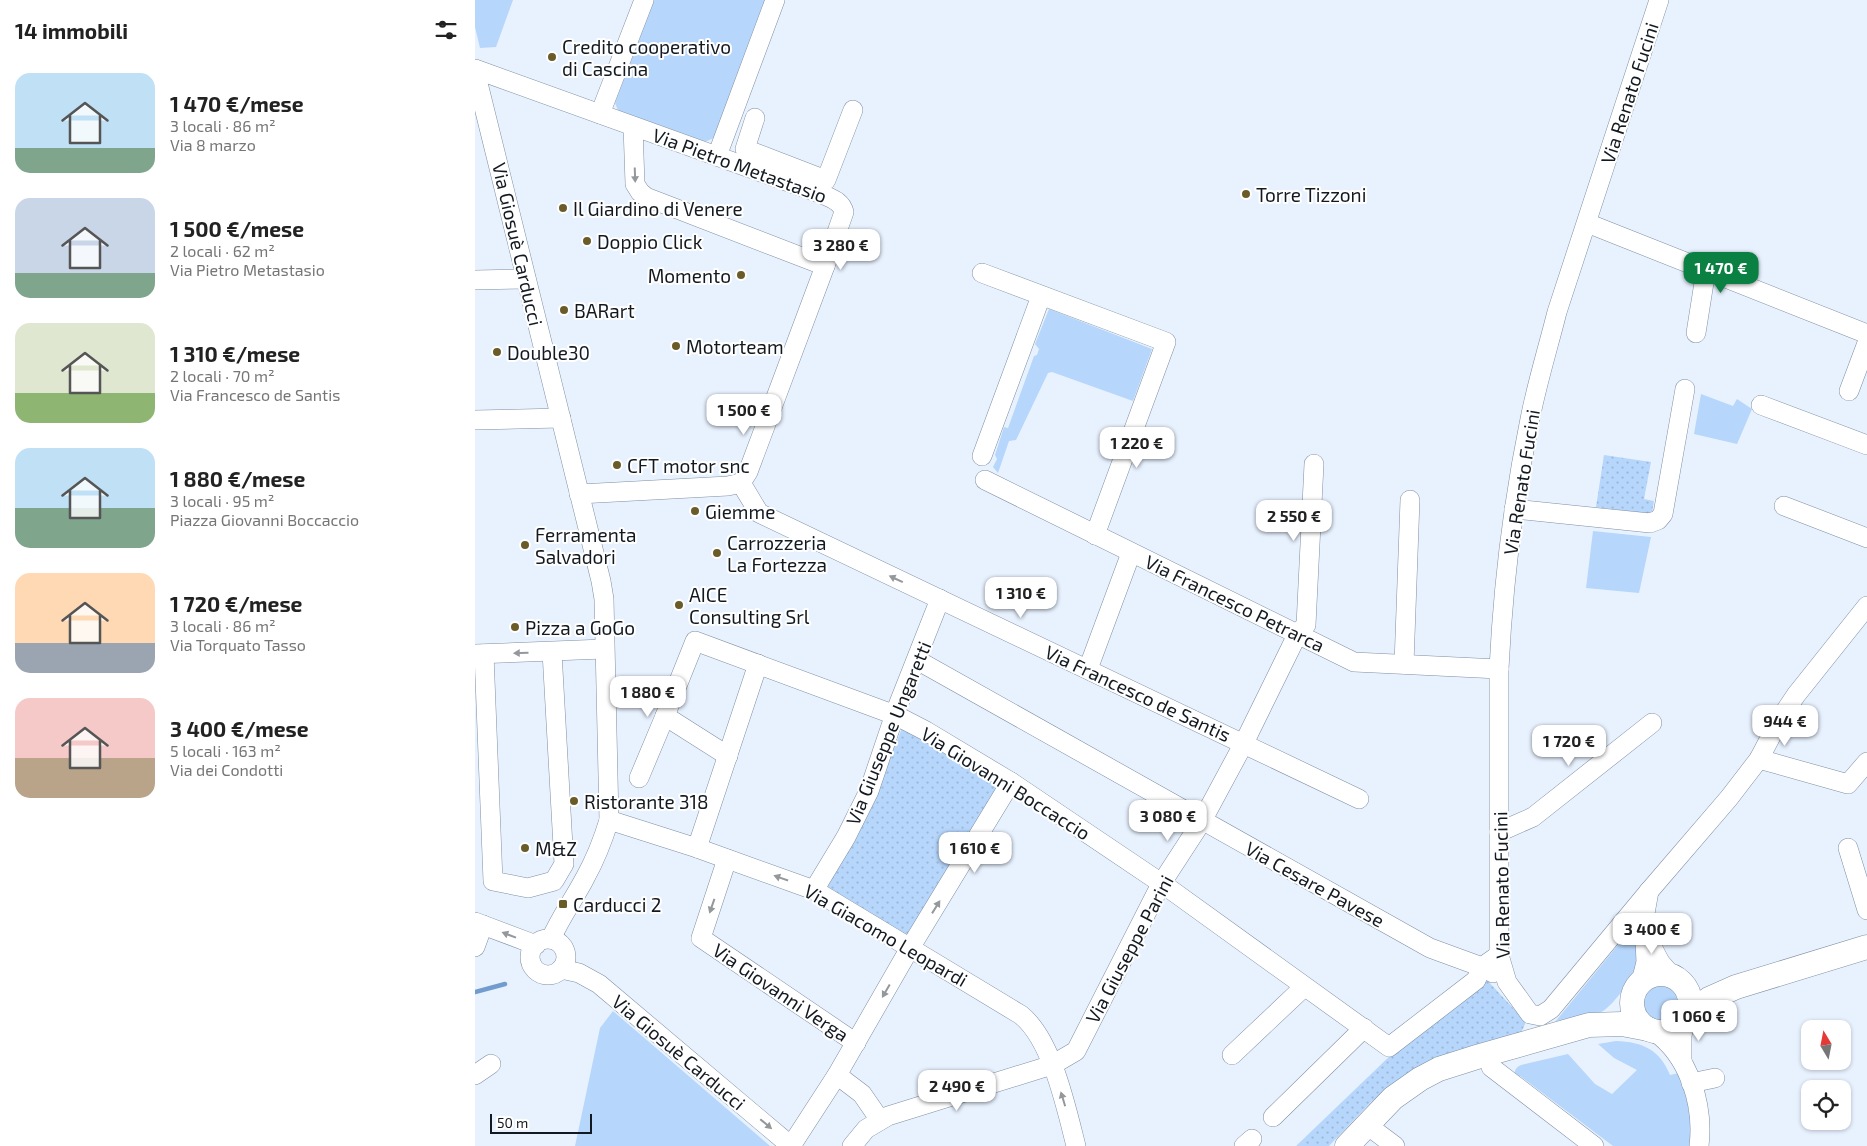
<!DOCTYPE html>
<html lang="it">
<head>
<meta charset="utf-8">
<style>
	body { margin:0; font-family:"Exo 2",sans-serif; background:#f6f6f6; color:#222; height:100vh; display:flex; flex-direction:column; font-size:19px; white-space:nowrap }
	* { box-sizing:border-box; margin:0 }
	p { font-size:16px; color:#767676 }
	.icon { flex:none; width:28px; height:28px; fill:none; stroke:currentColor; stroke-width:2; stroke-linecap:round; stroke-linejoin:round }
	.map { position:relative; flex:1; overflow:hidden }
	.sheet { display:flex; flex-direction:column; background:#fff; width:475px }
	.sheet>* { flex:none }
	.needle { width:32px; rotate:350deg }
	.controls { position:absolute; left:1326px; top:1020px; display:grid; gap:10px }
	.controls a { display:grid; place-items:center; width:50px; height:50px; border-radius:10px; background:#fff; box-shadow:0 1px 4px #0004; font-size:25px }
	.scale { position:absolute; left:15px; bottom:12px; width:102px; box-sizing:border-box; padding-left:5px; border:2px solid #131920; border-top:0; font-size:14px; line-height:18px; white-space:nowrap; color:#131920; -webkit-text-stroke:4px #fff; paint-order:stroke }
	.price { position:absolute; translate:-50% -42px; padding:0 11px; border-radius:10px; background:#fff; color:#222; font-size:16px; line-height:32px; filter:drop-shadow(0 1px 2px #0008) }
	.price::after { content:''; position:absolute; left:50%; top:30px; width:15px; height:11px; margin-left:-8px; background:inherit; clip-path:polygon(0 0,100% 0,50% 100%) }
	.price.on { background:#0b8043; color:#fff }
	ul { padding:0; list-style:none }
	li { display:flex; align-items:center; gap:15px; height:125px; padding:0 15px }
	li span { display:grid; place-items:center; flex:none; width:140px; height:100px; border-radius:15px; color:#555 }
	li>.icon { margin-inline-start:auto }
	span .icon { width:60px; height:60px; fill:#fffc; stroke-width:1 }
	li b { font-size:21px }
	h2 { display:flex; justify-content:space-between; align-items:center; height:60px; padding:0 15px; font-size:21px }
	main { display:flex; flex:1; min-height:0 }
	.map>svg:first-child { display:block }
</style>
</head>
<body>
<main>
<section class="sheet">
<h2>14 immobili<svg class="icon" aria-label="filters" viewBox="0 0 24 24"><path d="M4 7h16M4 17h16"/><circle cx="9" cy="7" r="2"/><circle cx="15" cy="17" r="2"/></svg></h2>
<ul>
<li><span style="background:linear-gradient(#bfe0f5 75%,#7fa58c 0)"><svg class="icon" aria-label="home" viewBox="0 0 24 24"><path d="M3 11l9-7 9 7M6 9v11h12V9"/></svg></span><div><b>1 470 €/mese</b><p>3 locali · 86 m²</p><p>Via 8 marzo</p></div></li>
<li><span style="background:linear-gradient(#c9d6e8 75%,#7fa58c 0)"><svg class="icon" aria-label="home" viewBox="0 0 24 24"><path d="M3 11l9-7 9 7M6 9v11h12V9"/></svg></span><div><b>1 500 €/mese</b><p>2 locali · 62 m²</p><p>Via Pietro Metastasio</p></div></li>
<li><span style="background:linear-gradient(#dfe7d0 70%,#8fb573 0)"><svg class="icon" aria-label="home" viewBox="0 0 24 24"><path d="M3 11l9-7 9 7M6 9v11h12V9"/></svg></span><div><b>1 310 €/mese</b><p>2 locali · 70 m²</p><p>Via Francesco de Santis</p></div></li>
<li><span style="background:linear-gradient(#bfe0f5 60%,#7fa58c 0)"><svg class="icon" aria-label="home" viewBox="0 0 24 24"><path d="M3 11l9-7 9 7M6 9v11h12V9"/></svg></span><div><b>1 880 €/mese</b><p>3 locali · 95 m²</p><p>Piazza Giovanni Boccaccio</p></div></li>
<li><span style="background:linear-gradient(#ffd9b3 70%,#9aa5b1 0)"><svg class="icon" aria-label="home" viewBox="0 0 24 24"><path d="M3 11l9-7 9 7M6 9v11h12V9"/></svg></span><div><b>1 720 €/mese</b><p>3 locali · 86 m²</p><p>Via Torquato Tasso</p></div></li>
<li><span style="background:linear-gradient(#f6c9c9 60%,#b9a48a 0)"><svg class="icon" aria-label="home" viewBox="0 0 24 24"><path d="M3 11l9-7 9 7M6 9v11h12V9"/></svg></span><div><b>3 400 €/mese</b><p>5 locali · 163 m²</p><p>Via dei Condotti</p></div></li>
</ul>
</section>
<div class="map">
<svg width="1392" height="1146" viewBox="0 0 1392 1146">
	<defs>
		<pattern id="park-dots" width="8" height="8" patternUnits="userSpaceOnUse" patternTransform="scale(1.25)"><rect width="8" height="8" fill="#b6d6fb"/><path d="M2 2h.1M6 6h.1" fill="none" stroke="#9cb7d7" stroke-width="1.8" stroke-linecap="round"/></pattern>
	</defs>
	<rect width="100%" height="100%" fill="#e8f2ff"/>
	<g fill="#b6d6fb">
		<polygon points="0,0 38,0 21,47 5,48 0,27"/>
		<polygon points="179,0 291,0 239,138 225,144 144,113 140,103"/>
		<polygon points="574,309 677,349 658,401 577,372 573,373 541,440 534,441 523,473 518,467 522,459 520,455 529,427 533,428 559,356 562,355 564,349 560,344"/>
		<polygon points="1226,394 1258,406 1262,399 1277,409 1262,444 1219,434"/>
		<polygon points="1118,531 1176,537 1164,593 1111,588"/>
		<path d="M1154 941C1180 950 1143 1002 1128 1011 1116 1018 1100 1020 1086 1024L1085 1020 1080 1022 1143 945Z"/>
		<circle cx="1186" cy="1003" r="17"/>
		<polygon points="138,1011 295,1146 100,1146 125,1028"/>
		<path d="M1141 1041C1168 1042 1185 1050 1195 1075L1204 1073C1212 1097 1218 1121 1216 1146H1138L1045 1076 1040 1082C1039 1074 1038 1069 1046 1065L1093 1054 1120 1084 1137 1094 1162 1070 1139 1058 1123 1044Z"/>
	</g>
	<g fill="url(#park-dots)">
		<polygon points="1129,455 1176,462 1169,499 1179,501 1177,512 1175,514 1121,507"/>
		<polygon points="427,728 525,786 431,938 351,889 398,801"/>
		<polygon points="1012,980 1051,1022 1046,1033 951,1063 931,1074 896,1102 854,1146 821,1146 918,1053"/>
	</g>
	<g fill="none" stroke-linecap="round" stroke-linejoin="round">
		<polyline stroke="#729ccd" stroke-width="4.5" points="0,992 30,984"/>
		<g stroke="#7f8fa1" stroke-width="20">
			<g id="minor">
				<path d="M1184 0 1082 312C1073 348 1062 383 1055 419 1038 502 1028 585 1024 669V955L1032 982 1055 1014 1065 1016 1076 1009 1175 890 1254 798 1284 759 1305 719 1321 695 1392 606"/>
				<path d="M0 69 347 194C357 199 366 201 369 212L350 266 171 197 165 192 160 184 158 126"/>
				<path d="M0 71 126 581 129 599 134 820C128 840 120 860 110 878 99 899 85 918 76 939"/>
				<polyline points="125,114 169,0"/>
				<polyline points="280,118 270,149 351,180 378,110"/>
				<polyline points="242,156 300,0"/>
				<polyline points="1112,223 1392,334"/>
				<polyline points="507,273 691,342 620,535"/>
				<polyline points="0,280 51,279"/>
				<polyline points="1221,333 1231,270"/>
				<polyline points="1374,391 1392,343"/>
				<polyline points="1286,405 1392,445"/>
				<polyline points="0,420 86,418"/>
				<polyline points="507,456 566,296"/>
				<polyline points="510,480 879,662 1024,669"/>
				<polyline points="266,483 284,513 884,799"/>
				<polyline points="104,494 253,486 266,483 273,472 350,266"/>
				<polyline points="1309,506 1392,538"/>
				<polyline points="1039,509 1175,523 1183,520 1188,514 1210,389"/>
				<polyline points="0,654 129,649"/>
				<polyline points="9,654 18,881 53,888 79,881 89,864 77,652"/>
				<polyline points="442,660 955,948 1007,967 1018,973"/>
				<polyline points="929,664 935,500"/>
				<polyline points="613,669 656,553"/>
				<polyline points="253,756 190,716 220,641 420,715 451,731 536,782 692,887 914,1047 1001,980 1007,967 1024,955"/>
				<polyline points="1284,759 1373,784 1392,762"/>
				<polyline points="164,778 190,716"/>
				<path d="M134 820 222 848 339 890 546 1015C577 1040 591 1107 601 1146"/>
				<polyline points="1024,832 1058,817 1177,723"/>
				<polyline points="222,848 283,664"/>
				<polyline points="1373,848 1392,910"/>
				<polyline points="252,859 226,938 381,1043"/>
				<polyline points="339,890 371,837 394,791 422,708 465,599"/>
				<polyline points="0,922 61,945"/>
				<polyline points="1172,937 1185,962 1197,976"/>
				<circle cx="73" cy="957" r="18"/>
				<polyline points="0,947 8,925"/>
				<polyline points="86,969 104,973 124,984 316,1146"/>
				<polyline points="1166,982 1171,962 1169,919 1174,891"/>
				<path d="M1180 1032C1214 1056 1229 1105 1224 1146"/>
				<polyline points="757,1055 829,987"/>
				<polyline points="1207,1060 1207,1036 1210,1020"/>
				<polyline points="1016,1067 1119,1146"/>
				<polyline points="0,1075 16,1064"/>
				<polyline points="362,1075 387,1094 405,1120"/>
				<polyline points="1216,1083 1240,1078"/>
				<polyline points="798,1117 889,1028"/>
				<polyline points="892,1125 920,1146"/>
				<polyline points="316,1146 362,1075 435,948 536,782"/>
				<polyline points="377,1146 391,1129 413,1116 577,1065 601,1051 686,884 727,821 769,743 823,633 831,625 839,464"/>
				<polyline points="769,1146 777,1139"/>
			</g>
		</g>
		<g stroke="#7f8fa1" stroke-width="25">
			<g id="major">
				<circle cx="1186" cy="1003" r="29"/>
				<polyline points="1214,1013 1234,999 1261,987 1392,947"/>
				<polyline points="872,1146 918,1098 945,1079 964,1069 1005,1056 1114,1025 1147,1024 1173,1029"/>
			</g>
		</g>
		<use href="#minor" stroke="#fff" stroke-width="19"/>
		<use href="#major" stroke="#fff" stroke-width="24"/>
	</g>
	<defs><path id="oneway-solid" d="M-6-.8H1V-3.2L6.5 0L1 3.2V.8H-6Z" transform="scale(1.25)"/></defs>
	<g fill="#95989b">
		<use href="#oneway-solid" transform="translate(160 175) rotate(88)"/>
		<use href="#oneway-solid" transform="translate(421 579) rotate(-155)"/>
		<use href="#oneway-solid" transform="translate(46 653) rotate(179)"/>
		<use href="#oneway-solid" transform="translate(306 878) rotate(-161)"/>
		<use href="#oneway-solid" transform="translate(237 906) rotate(109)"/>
		<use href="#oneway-solid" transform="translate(461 907) rotate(-58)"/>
		<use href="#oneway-solid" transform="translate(34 935) rotate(-159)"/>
		<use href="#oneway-solid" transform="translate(411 991) rotate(120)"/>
		<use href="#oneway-solid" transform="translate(588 1099) rotate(-107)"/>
		<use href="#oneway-solid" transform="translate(291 1124) rotate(40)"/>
	</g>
	<g fill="#6a5c29" stroke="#fff" stroke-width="2">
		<circle cx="77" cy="57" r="5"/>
		<circle cx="771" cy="194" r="5"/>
		<circle cx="88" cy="208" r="5"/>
		<circle cx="112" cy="241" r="5"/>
		<circle cx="266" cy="275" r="5"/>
		<circle cx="89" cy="310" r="5"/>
		<circle cx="201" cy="346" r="5"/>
		<circle cx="22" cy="352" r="5"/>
		<circle cx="142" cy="465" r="5"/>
		<circle cx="220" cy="511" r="5"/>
		<circle cx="50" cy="545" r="5"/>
		<circle cx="242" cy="553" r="5"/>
		<circle cx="204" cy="605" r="5"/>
		<circle cx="40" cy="627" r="5"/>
		<circle cx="99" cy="801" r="5"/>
		<circle cx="50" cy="848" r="5"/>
		<rect x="83" y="899" width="10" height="10" rx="2.5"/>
	</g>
	<g text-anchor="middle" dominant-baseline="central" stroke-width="4" stroke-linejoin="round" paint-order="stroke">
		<g font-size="19" fill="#131920" stroke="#fff" text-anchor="start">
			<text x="87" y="46">Credito cooperativo<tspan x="87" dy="22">di Cascina</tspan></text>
			<text x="781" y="194">Torre Tizzoni</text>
			<text x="98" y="208">Il Giardino di Venere</text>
			<text x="122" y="241">Doppio Click</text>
			<text x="256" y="275" text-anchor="end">Momento</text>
			<text x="99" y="310">BARart</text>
			<text x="211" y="346">Motorteam</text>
			<text x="32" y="352">Double30</text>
			<text x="152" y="465">CFT motor snc</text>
			<text x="230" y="511">Giemme</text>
			<text x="60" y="534">Ferramenta<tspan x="60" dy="22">Salvadori</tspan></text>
			<text x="252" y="542">Carrozzeria<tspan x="252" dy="22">La Fortezza</tspan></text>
			<text x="214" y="594">AICE<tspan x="214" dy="22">Consulting Srl</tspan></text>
			<text x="50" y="627">Pizza a GoGo</text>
			<text x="109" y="801">Ristorante 318</text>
			<text x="60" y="848">M&amp;Z</text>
			<text x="98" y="904">Carducci 2</text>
		</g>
		<g font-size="19" fill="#131920" stroke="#fff">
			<text transform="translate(1154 93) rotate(-72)">Via Renato Fucini</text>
			<text transform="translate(265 165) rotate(20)">Via Pietro Metastasio</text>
			<text transform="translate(43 244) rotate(77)">Via Giosuè Carducci</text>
			<text transform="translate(1046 482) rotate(-81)">Via Renato Fucini</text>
			<text transform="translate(760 603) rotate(26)">Via Francesco Petrarca</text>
			<text transform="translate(663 693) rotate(25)">Via Francesco de Santis</text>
			<text transform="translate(413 733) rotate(-68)">Via Giuseppe Ungaretti</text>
			<text transform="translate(531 783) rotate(32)">Via Giovanni Boccaccio</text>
			<text transform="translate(840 884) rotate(29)">Via Cesare Pavese</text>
			<text transform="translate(1026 885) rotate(-91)">Via Renato Fucini</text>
			<text transform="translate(411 935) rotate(30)">Via Giacomo Leopardi</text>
			<text transform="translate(654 949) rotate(-62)">Via Giuseppe Parini</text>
			<text transform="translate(306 992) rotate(34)">Via Giovanni Verga</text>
			<text transform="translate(204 1052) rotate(40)">Via Giosuè Carducci</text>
		</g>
	</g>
</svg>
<div class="controls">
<a><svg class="needle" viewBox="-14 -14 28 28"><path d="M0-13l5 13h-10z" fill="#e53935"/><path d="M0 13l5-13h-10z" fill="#767676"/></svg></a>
<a><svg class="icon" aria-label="locate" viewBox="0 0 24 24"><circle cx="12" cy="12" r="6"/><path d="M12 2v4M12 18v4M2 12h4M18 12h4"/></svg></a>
</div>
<div class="scale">50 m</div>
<b class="price" style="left:366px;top:271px">3 280 €</b>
<b class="price on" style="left:1246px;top:294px">1 470 €</b>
<b class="price" style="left:269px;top:436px">1 500 €</b>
<b class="price" style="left:662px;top:469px">1 220 €</b>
<b class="price" style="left:819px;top:542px">2 550 €</b>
<b class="price" style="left:546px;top:619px">1 310 €</b>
<b class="price" style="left:173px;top:718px">1 880 €</b>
<b class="price" style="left:1310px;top:747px">944 €</b>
<b class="price" style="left:1094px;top:767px">1 720 €</b>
<b class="price" style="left:693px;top:842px">3 080 €</b>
<b class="price" style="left:500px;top:874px">1 610 €</b>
<b class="price" style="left:1177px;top:955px">3 400 €</b>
<b class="price" style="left:1224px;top:1042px">1 060 €</b>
<b class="price" style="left:482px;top:1112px">2 490 €</b>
</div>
</main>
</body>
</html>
